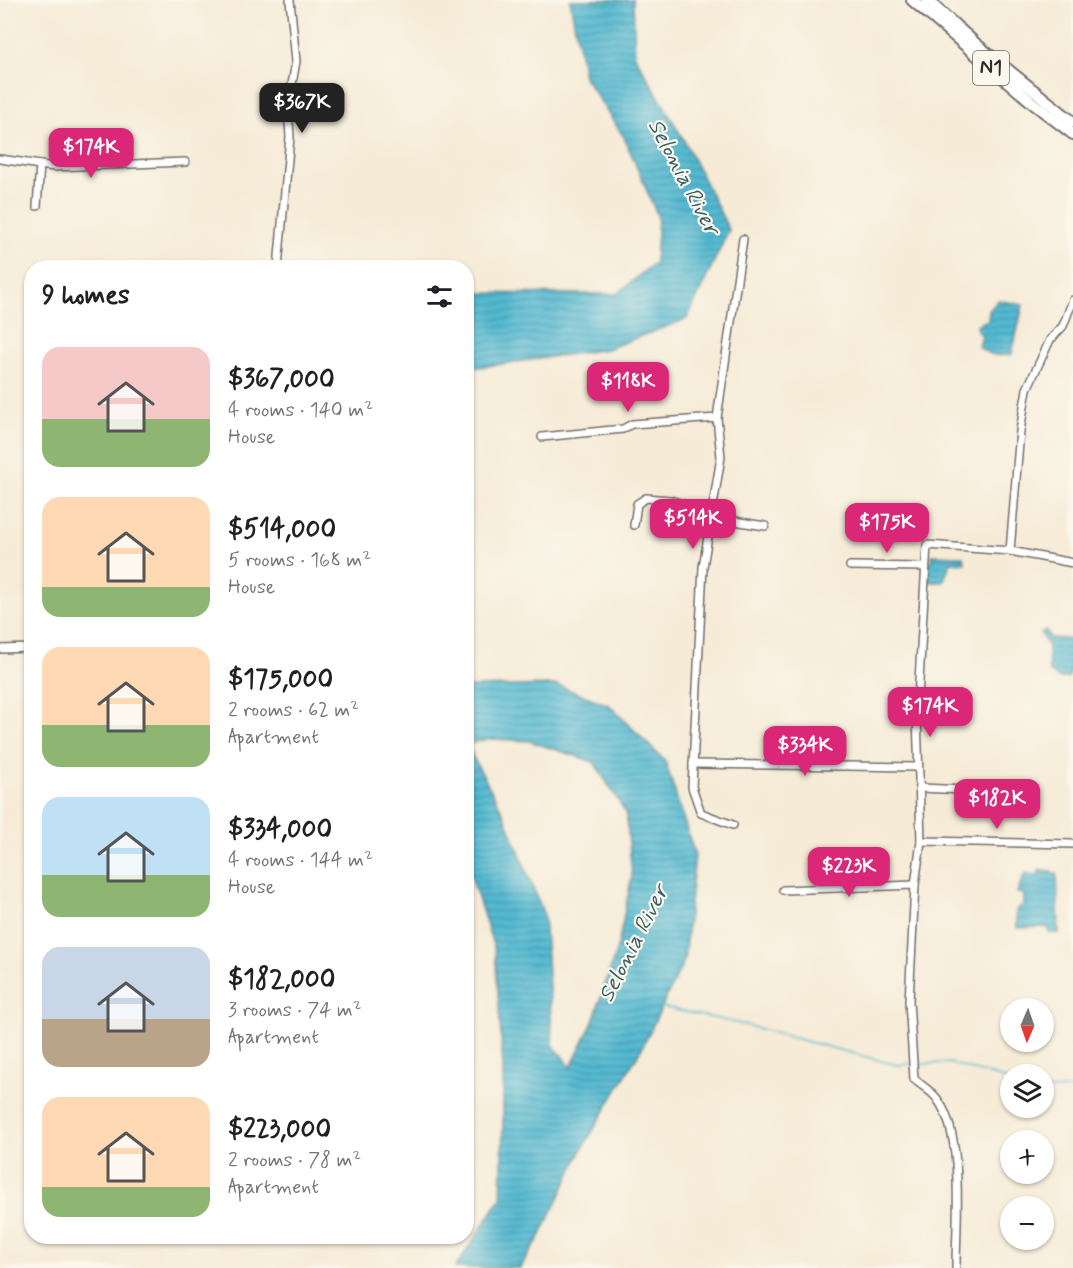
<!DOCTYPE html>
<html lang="en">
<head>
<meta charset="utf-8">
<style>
	body { margin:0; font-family:Mynerve,sans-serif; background:#f6f6f6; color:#202124; height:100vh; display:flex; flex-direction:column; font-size:22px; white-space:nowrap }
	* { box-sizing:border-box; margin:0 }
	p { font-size:20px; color:#757577 }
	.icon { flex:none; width:33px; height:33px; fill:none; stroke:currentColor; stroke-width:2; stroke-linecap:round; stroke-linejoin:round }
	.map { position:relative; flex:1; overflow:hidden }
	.drawer { position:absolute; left:24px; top:260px; width:450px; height:984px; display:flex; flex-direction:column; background:#fff; border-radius:24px; box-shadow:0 2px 4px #0004 }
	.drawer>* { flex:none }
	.needle { width:39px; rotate:182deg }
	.buttons { position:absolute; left:1000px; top:998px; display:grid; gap:12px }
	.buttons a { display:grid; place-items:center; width:54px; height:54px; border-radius:50%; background:#fff; box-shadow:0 2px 4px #0004; font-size:30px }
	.price { position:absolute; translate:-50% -51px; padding:0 14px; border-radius:12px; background:#db2777; color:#fff; font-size:20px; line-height:39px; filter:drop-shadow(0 2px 3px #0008) }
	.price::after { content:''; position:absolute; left:50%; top:36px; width:18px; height:14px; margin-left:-9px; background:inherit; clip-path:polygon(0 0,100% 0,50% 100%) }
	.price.current { background:#222; color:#fff }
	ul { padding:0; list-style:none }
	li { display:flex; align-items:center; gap:18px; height:150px; padding:0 18px }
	li span { display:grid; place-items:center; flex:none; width:168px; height:120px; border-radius:18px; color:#555 }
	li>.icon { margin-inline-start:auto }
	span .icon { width:72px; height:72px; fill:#fffc; stroke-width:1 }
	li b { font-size:26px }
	h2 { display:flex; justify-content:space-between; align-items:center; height:72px; padding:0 18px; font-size:26px }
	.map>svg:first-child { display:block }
</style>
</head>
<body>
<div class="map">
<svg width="1073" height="1268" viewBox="0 0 1073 1268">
	<defs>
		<pattern id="water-rules" width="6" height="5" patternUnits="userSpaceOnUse" patternTransform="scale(1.5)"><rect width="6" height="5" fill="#53b9d1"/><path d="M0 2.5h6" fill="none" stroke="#4597aa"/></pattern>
	</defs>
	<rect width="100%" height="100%" fill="#fbf7ec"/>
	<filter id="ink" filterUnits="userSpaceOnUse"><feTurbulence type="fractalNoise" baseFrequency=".0167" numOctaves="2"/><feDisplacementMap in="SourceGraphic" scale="12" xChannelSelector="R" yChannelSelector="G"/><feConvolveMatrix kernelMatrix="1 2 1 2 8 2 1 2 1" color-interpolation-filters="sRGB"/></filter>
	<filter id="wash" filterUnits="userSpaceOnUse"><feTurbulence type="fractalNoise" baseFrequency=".008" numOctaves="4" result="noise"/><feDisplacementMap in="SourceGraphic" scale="24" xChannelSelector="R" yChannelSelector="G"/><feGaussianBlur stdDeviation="1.35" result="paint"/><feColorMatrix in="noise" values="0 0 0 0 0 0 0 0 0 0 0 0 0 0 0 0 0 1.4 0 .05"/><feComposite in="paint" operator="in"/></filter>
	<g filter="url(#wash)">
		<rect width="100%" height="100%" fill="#f6ebd7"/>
		<g fill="url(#water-rules)" stroke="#3f727e" stroke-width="1.5">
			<polygon points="570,0 633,0 635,56 684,140 729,230 687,319 607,349 467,369 467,293 617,294 655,262 658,217 624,137 584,77"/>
			<path d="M998 300 1023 305 1012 354C1001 357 988 356 979 347L982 335 977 331V325L988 320 989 311Z"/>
			<polygon points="932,555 963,556 965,563 951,562 943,582 929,582 926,576 927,562 931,562"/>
			<polygon points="1046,630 1050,638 1069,639 1073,660 1069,677 1060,679 1049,672 1048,647 1041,633"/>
			<polygon points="556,685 609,705 665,761 695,855 684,961 642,1048 585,1144 540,1237 520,1268 455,1268 501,1198 503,1125 503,1067 495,951 467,864 467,746 504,814 544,915 553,1045 571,1067 592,1024 618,945 632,875 626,813 594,762 529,741 490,739 467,744 467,687"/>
			<polygon points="1039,870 1057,873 1059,933 1049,933 1048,927 1017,928 1016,910 1024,904 1024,894 1017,893 1025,873 1038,875"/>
		</g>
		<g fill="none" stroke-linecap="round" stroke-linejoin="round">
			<g stroke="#53b9d1" stroke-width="1.5">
				<polyline points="662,1007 737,1023 897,1065 911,1064"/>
				<polyline points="916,1064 949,1063 1011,1081"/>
				<polyline points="1044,1090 1073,1089"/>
			</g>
		</g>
	</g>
	<g filter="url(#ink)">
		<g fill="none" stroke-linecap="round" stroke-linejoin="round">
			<g stroke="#726e67" stroke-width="10">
				<g id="minor">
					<polyline points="0,159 54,167 185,162"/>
					<polyline points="37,206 40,165"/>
					<polyline points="278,267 290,137 288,108 296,61 290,0"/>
					<polyline points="542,437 623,429 632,424 717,418"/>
					<polyline points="634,525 637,504 646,498 670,500 740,522 765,526"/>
					<polyline points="1010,551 1020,431 1027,389 1050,340 1063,326 1073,300"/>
					<polyline points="850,566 924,567"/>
					<polyline points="0,649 32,648"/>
					<polyline points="693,764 917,767"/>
					<polyline points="921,788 964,790"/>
					<polyline points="733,825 701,813 692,787 703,567 721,457 717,418 743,239"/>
					<polyline points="921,841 1073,844"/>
					<polyline points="783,890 915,885"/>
					<path d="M956 1268C956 1223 965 1138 938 1100 933 1092 922 1086 914 1079L909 1001 915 885 921 841 917 715 927 545 1010 551 1073 563"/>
				</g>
			</g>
			<g stroke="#726e67" stroke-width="14">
				<g id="highway">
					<polyline points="912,0 1034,104 1073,134"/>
					<polyline points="927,0 977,45 1073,122"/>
				</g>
			</g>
			<use href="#minor" stroke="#fff" stroke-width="7"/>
			<use href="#highway" stroke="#fff" stroke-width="10"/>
		</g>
	</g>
	<g text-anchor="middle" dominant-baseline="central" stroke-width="4.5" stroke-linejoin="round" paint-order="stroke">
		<rect fill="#fbf7ec" stroke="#696865" stroke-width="1.5" x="973" y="51" width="36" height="34" rx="4.5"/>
		<g font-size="20" font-weight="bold" fill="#2b2b2b">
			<text x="991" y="68">N1</text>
		</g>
		<g font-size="22" font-style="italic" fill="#395d65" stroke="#fbf7ec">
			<text transform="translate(683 177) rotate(62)">Selonia River</text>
			<text transform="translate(634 944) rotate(-63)">Selonia River</text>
		</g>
	</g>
</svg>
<div class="buttons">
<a><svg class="needle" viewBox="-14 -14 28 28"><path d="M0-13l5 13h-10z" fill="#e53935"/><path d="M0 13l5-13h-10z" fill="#757577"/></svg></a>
<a><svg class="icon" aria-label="layers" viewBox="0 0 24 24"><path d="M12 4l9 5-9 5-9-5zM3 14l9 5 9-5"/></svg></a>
<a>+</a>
<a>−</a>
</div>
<b class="price current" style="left:302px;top:134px">$367K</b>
<b class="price" style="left:91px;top:179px">$174K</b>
<b class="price" style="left:628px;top:413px">$118K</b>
<b class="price" style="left:693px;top:550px">$514K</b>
<b class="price" style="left:887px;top:554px">$175K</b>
<b class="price" style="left:930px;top:738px">$174K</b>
<b class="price" style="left:805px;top:777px">$334K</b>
<b class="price" style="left:997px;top:830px">$182K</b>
<b class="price" style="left:849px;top:898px">$223K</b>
<section class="drawer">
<h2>9 homes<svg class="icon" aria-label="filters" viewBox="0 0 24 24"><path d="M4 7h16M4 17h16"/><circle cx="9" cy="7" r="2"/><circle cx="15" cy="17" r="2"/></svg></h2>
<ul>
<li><span style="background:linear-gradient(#f6c9c9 60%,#8fb573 0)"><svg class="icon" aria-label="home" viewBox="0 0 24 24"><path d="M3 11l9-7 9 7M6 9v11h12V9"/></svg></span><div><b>$367,000</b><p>4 rooms · 140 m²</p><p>House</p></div></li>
<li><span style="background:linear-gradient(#ffd9b3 75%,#8fb573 0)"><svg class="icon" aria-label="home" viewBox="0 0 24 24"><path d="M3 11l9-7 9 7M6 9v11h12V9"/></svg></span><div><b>$514,000</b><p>5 rooms · 168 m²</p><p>House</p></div></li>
<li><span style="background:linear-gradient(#ffd9b3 65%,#8fb573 0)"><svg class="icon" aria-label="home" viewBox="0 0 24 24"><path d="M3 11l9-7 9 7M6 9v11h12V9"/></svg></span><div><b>$175,000</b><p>2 rooms · 62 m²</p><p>Apartment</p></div></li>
<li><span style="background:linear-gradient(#bfe0f5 65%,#8fb573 0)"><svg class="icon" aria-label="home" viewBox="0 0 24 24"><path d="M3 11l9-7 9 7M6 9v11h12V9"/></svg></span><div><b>$334,000</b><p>4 rooms · 144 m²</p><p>House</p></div></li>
<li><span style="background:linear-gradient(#c9d6e8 60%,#b9a48a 0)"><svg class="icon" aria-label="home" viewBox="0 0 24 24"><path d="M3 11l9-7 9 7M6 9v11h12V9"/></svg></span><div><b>$182,000</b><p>3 rooms · 74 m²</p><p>Apartment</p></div></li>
<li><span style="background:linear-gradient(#ffd9b3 75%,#8fb573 0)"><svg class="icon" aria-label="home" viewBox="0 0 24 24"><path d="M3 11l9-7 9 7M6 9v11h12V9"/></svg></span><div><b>$223,000</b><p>2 rooms · 78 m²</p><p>Apartment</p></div></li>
</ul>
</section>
</div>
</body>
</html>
